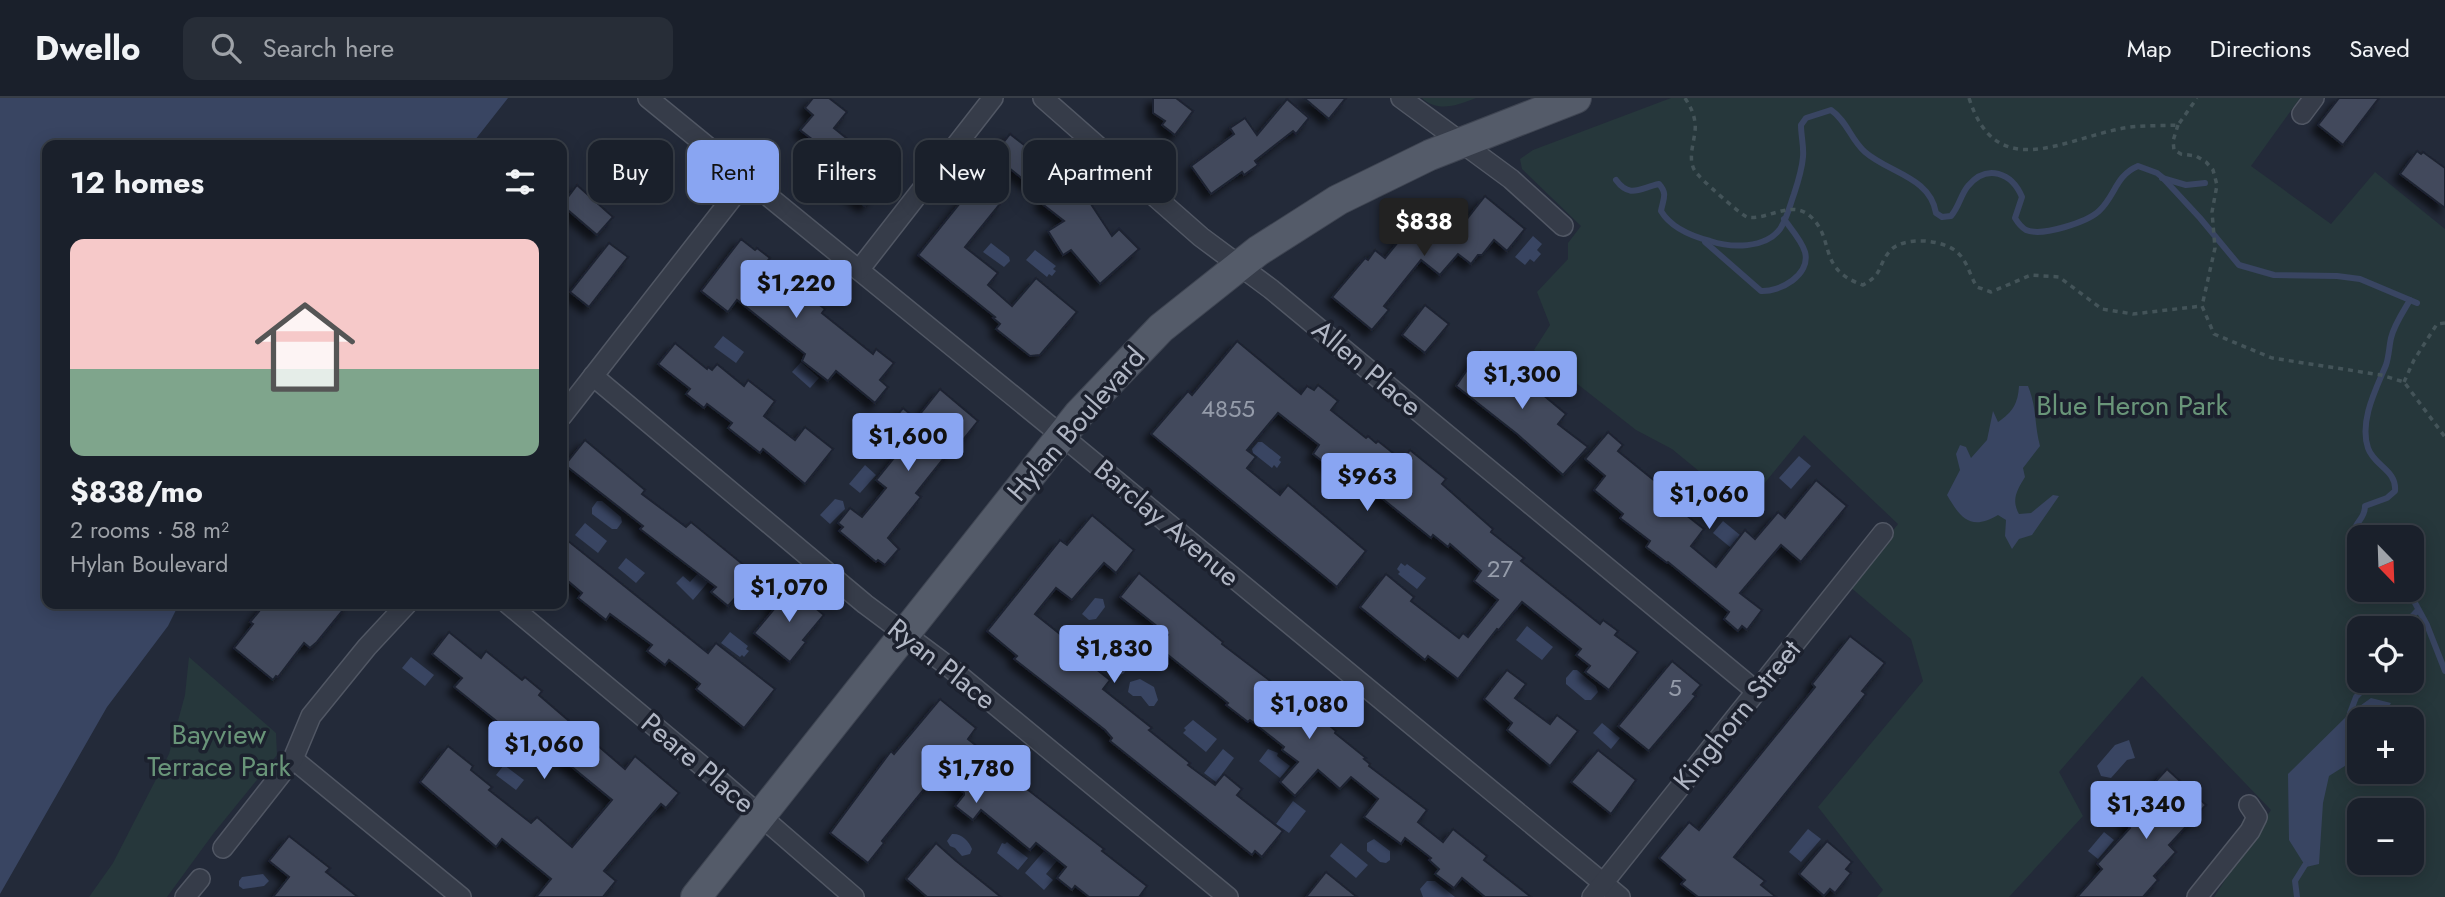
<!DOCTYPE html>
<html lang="en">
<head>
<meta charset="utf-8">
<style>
	body { margin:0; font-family:Jost,sans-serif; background:#272d37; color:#f1f3f6; height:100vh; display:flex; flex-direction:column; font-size:26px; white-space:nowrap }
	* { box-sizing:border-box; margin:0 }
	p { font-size:23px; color:#9fa3a9 }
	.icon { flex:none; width:38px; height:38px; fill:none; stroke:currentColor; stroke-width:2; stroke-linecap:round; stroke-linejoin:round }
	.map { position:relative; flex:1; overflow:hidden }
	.drawer { position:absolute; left:42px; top:42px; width:525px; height:469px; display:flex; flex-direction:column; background:#1a202b; border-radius:14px; box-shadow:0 4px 18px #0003,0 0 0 2px #383e47 }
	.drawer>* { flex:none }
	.guide { position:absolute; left:588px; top:42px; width:665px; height:63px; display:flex; gap:14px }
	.needle { width:46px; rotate:157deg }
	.controls { position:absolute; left:2347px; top:427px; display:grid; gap:14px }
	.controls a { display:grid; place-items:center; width:77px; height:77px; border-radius:14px; background:#1a202b; box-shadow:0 4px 18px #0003,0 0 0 2px #383e47; font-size:35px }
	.price { position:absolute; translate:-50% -60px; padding:0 16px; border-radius:7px; background:#89a5f2; color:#111; font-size:23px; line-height:46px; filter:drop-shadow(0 2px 4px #0008) }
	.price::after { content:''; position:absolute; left:50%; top:42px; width:21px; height:16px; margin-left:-10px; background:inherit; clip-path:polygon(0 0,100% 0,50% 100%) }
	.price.on { background:#222; color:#fff }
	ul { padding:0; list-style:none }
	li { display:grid; align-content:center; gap:14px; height:371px; padding:0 28px }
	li+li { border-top:2px solid #383e47 }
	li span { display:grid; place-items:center; height:217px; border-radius:14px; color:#555 }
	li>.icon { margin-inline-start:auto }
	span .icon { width:126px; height:126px; fill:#fffc; stroke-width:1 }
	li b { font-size:30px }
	h2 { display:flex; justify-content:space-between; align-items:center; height:84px; padding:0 28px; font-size:30px }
	.pill { padding:0 24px; border-radius:14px; background:#1a202b; box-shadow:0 4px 18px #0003,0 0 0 2px #383e47; font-size:24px; line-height:63px }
	.pill.on { background:#89a5f2; color:#111 }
	header { display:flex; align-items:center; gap:42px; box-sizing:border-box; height:98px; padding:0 35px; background:#1a202b; border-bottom:2px solid #383e47 }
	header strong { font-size:33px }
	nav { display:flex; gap:38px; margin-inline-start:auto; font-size:24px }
	.search { width:490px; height:63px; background:#272d37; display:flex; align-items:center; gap:18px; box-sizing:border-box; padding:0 24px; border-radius:14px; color:#9fa3a9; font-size:26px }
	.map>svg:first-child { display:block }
</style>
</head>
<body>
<header>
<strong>Dwello</strong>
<div class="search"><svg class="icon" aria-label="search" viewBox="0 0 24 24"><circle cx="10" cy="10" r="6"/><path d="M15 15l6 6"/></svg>Search here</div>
<nav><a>Map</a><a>Directions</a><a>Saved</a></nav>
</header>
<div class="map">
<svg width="2445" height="799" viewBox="0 0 2445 799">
	<defs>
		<filter id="shadow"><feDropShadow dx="-6" dy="6" stdDeviation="3.5" flood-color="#0009"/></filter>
	</defs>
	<rect width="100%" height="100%" fill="#232a39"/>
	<g fill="#26373b" fill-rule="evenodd">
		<path d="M1422 0H1476C1458 7 1438 15 1422 0Z"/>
		<path d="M1671 0H2300L2251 68 2331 126 2375 74 2445 131V799H2214L2271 712 2142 578 2059 674 2083 718 2009 799H1877L1883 792 1818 709 1923 583 1911 541 1849 488 1898 426 1804 337 1737 419 1700 374 1672 351 1636 332 1534 252 1550 227 1537 194 1568 161V145L1581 128 1522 71 1520 61 1533 52ZM2359 439H2412V492H2359ZM2359 530H2412V583H2359ZM2359 621H2412V674H2359ZM2359 712H2412V765H2359Z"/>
		<polygon points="189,559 276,635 277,657 213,736 167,799 89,799 113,765 169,656 185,597"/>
	</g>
	<g fill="#394562">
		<polygon points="0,0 508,0 471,47 47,47 47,506 179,506 168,528 107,609 0,796"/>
		<polygon points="1533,138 1542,146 1537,152 1541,156 1534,164 1530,161 1525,167 1515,159"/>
		<polygon points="991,145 1009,159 1010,163 1004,169 983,154"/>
		<polygon points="1035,152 1056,168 1053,171 1056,173 1052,178 1049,176 1047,179 1026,162"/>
		<polygon points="723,238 744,254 736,265 714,249"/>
		<polygon points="801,264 819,280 810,290 792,274"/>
		<path d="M2019 288H2028C2037 310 2034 325 2040 348L2023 370 2025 379C2017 392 2011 402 2019 416L2031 415 2053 397 2059 398 2032 437 2019 441 2012 451 2005 438 2006 422 1998 417C1971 433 1961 421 1947 397L1960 372 1956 356 1960 347 1966 349 1971 360 1987 342 1993 313 1998 324C2013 314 2018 305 2019 288Z"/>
		<polygon points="1258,344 1262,344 1281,359 1279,362 1281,364 1277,370 1274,367 1272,370 1253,355 1252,351"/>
		<polygon points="1799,358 1811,368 1791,391 1779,380"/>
		<polygon points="865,367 876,377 860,395 849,386"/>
		<polygon points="835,401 843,403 845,411 830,426 820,417"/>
		<polygon points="597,403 602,403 621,419 622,424 617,431 612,431 592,416 592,410"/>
		<polygon points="1723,423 1740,437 1730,449 1713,435"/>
		<polygon points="585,425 607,443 598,455 575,437"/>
		<polygon points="626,460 645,475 636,485 618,470"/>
		<polygon points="1401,465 1405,468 1407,466 1426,480 1417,491 1398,476 1400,474 1397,471"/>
		<polygon points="700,473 710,482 693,502 676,485 683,478 690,484"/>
		<polygon points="1095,500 1103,501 1105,509 1096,521 1089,522 1082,516"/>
		<polygon points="1527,528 1553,549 1542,562 1516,542"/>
		<polygon points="1127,533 1142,545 1143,551 1140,556 1131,555 1119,545 1119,537"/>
		<polygon points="730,534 748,548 746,551 749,553 744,559 742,557 740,559 721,545"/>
		<polygon points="1104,551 1110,551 1127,565 1128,570 1123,576 1117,577 1100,564 1098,557"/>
		<polygon points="411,559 434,577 425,588 402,570"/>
		<polygon points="1573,572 1577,572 1596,588 1598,594 1591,602 1585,602 1566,586 1566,580"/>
		<polygon points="1140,581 1154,589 1158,602 1154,608 1149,608 1141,598 1133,598 1128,594 1130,584"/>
		<polygon points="2371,600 2391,605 2382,621 2359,621 2359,659 2329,678 2323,705 2319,766 2306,769 2289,742 2288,676 2350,615"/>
		<polygon points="1193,622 1217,641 1206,654 1183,635 1186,632 1184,630"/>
		<polygon points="1602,625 1620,640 1611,651 1593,635"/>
		<polygon points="2129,642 2135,660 2127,662 2111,680 2101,678 2097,668 2115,647"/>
		<polygon points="1223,651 1234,660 1216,684 1204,675"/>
		<polygon points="1268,651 1278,655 1277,658 1290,668 1280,680 1259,663"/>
		<polygon points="504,667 524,682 516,692 496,677"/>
		<polygon points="1293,703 1306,713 1289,735 1276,726"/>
		<polygon points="1808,731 1821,741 1801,764 1789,754"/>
		<polygon points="2104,734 2114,742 2098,761 2088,753"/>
		<path d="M952 736C961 735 969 743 972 751L970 756 962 758 955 750 950 748 947 743Z"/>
		<polygon points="1374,741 1390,753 1390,762 1386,765 1380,764 1367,753 1367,745"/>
		<polygon points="1007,744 1028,760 1018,772 997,755 1002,745 1005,746"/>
		<polygon points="1341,745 1368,767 1356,780 1330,758"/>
		<polygon points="1044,753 1057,763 1046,776 1053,782 1044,792 1025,775"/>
		<polygon points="263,776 269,783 264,788 243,791 239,788 239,783 242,779"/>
		<polygon points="1427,783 1435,783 1455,799 1423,799 1420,791"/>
	</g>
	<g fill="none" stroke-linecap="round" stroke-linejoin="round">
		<g stroke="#394562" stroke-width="6">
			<polyline points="2162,80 2186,87 2205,85"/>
			<path d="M1616 82C1630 101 1640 90 1659 86 1668 96 1663 101 1661 113 1671 130 1691 138 1710 143 1731 150 1765 151 1780 131 1787 121 1790 107 1794 96 1798 84 1802 71 1803 59 1804 48 1801 38 1801 27L1806 20 1831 12C1847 23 1851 42 1865 54 1889 75 1930 79 1936 115L1942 119 1951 118C1959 109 1961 96 1968 88 1987 65 2012 75 2022 99L2015 120C2018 125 2021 129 2026 132 2042 139 2087 124 2099 113 2116 97 2115 78 2138 68L2157 75 2162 79 2200 120 2239 167 2274 177 2337 178 2360 181 2417 205"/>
			<path d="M1705 144 1761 193C1780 194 1811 177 1805 154 1802 143 1791 131 1784 121"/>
			<path d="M2359 444C2347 424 2365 426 2365 408L2387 400 2395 393C2397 372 2374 368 2368 350 2359 323 2376 291 2386 267 2389 258 2389 249 2391 240 2394 227 2403 214 2410 202"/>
			<polyline points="2408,492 2427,527 2445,573"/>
			<polyline points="2401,530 2418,512"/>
			<polyline points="2350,615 2356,599 2371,583"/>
			<polyline points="2297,799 2295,783 2305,767"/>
		</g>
	</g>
	<g fill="#42495b" stroke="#1e2330" stroke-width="2" filter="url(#shadow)">
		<polygon points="813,0 829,0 847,14 834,30 870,59 876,50 897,67 865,108 814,68 826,52 800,32 813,17 805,10"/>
		<polygon points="1153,0 1176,0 1193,13 1175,37 1162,27 1165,23 1153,15"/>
		<polygon points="1304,0 1346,0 1329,21"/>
		<polygon points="2339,0 2379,0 2343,47 2318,27"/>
		<polygon points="1287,1 1309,20 1296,36 1293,33 1255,63 1258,67 1244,77 1242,74 1211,96 1191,68 1234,36 1230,30 1245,20 1257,37"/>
		<polygon points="1010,36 1063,77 1066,74 1081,86 1079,88 1112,138 1119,131 1139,151 1100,186 1071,152 1063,157 1048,133 1064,123 1041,105 1045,99 1009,70 989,97 1000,106 965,149 998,175 988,187 1012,208 1036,180 1077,214 1040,257 1030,258 996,231 1000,226 993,220 995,219 918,157 989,69 986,67"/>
		<polygon points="2417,53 2421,56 2423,54 2445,70 2445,110 2400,76"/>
		<polygon points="577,87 613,119 597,137 562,107"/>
		<polygon points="1485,98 1525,131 1507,153 1494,142 1482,157 1478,157 1471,166 1458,156 1440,177 1421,162 1384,208 1389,212 1372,232 1332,199 1365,160 1368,162 1375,152 1385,160 1402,139 1405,142 1413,133 1423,141 1447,115 1462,127"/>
		<polygon points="741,141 755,152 757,150 770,160 765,166 825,211 822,215 873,256 876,251 894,265 880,282 888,289 875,305 836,273 828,283 802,263 805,256 737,202 728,214 701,193"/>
		<polygon points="609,145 628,159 589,209 570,194"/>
		<polygon points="1425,207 1449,226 1425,255 1402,237"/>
		<polygon points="1237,243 1301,296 1307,288 1314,292 1318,287 1338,303 1331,312 1366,340 1368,338 1376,345 1378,343 1402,362 1410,352 1446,381 1442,386 1493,431 1491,434 1524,460 1521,463 1600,526 1603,522 1618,533 1615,537 1638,554 1609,592 1585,574 1590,568 1576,557 1581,551 1522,504 1499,532 1497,531 1458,581 1428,558 1425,562 1360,509 1386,476 1414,499 1411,503 1459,540 1463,535 1468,539 1498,502 1474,483 1481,473 1450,446 1448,449 1433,437 1431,440 1363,385 1360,388 1334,367 1331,370 1313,356 1319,347 1278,315 1247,352 1256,359 1247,370 1280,397 1288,387 1366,453 1337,489 1151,336 1188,293 1192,297"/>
		<polygon points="675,245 707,271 708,269 712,272 717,266 744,288 748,282 775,303 764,318 795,342 805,329 833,351 805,386 763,351 760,355 728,330 732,325 707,306 704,310 686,296 690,291 658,266"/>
		<polygon points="1480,253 1513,280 1517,275 1566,316 1558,326 1588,349 1563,377 1517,336 1456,288"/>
		<polygon points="940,291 978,323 962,343 959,341 916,395 921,399 888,440 899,451 885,467 878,462 876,464 839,433 843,429 838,425 850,410 862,419 886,390 876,382 907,344 888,328 903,310 916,321"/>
		<polygon points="1608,334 1623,347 1618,353 1671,396 1667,402 1704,431 1691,448 1716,469 1745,432 1755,441 1778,414 1785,420 1816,382 1847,408 1801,464 1781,447 1740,495 1762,512 1747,532 1742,528 1738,533 1724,521 1729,514 1668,464 1667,465 1646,449 1650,443 1620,420 1623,416 1594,392 1605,378 1585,361"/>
		<polygon points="585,342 645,392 642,396 686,429 691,424 756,477 728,508 711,494 716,489 640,431 643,428 565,367"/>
		<polygon points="1092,417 1134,452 1116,475 1104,465 1072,502 1056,490 1035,516 1065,540 1062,544 1110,582 1103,591 1152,630 1149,632 1190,665 1188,667 1215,687 1224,676 1242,691 1237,697 1283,733 1262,759 1255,753 1252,757 1110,643 1112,640 1105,632 1014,561 1017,558 987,533 1060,442 1067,447"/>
		<polygon points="562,438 708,555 716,545 775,591 744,630 696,591 700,586 669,562 665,567 647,553 652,547 610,516 606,522 578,500 582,495 562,478"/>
		<polygon points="1139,475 1223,544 1222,546 1277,588 1275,590 1313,621 1317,617 1336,633 1335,635 1366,660 1364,661 1370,666 1369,668 1427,712 1418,724 1443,744 1453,731 1487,758 1484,762 1531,799 1485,799 1462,780 1454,790 1435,776 1439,771 1429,762 1431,760 1405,740 1401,746 1364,719 1378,701 1351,679 1340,691 1318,672 1295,698 1280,684 1298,664 1282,652 1284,649 1250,622 1248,624 1226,607 1228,605 1158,549 1168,537 1120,499"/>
		<polygon points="787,487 824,517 803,542 806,544 790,564 754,535 775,510 771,507"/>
		<polygon points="265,506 348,506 317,544 310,550 304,545 278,579 276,578 273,582 234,550 253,526 250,524"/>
		<polygon points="449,534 481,560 486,553 522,582 525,579 542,593 539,597 625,671 635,658 679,695 666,710 661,706 604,773 616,783 603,799 536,799 551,781 502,741 496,749 420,684 448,648 473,668 471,672 492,689 489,692 531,725 537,719 572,749 612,702 528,633 520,642 454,589 462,580 432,556"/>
		<polygon points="1850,538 1885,565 1862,593 1866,596 1734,759 1765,783 1761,787 1776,799 1698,799 1681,786 1685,782 1659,760 1689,724 1699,732 1704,726 1815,589 1812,586"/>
		<polygon points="1672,563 1701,587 1693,596 1696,598 1649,653 1618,628"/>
		<polygon points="1507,572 1526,586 1515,600 1550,626 1557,617 1578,633 1550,668 1507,632 1512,625 1484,601"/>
		<polygon points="940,601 976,630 968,641 1011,675 1009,677 1104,751 1102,753 1147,788 1139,799 1089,799 1075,788 1072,792 1057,780 1066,769 1036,745 1030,752 981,712 973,722 955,708 964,697 964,695 938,674 882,743 884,745 868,765 830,735 891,653 894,656"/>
		<polygon points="1598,652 1636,682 1611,716 1571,684"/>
		<polygon points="2167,671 2206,707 2169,747 2176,754 2154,778 2158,782 2143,799 2077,799 2102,771 2097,766 2130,730 2124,724 2159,685 2156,683"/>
		<polygon points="289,738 330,770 326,774 358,799 273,799 289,779 269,763"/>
		<polygon points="1827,743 1852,764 1846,771 1851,775 1835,795 1830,791 1824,798 1799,776"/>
		<polygon points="936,745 955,762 1001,799 927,799 906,781"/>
		<polygon points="1326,774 1357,799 1306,799"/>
	</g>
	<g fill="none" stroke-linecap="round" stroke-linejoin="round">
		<g stroke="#515764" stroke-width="22">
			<g id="minor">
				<polyline points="648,0 1061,337 1620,799"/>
				<polyline points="1043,0 1201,139 1271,191 1756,593"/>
				<polyline points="1401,0 1511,81 1563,128"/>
				<polyline points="2302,16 2314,0"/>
				<polyline points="859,172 993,0"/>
				<polyline points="593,278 865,506 948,568 1228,799"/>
				<polyline points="562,318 747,81"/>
				<polyline points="508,506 719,682 854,799"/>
				<polyline points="293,661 461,799"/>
				<polyline points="223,750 293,661 311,618 367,549 407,506"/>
				<polyline points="185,799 200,781"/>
				<polyline points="1592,799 1883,435"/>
				<polyline points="2197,799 2250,733 2257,719 2249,707"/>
			</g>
		</g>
		<g stroke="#3f4552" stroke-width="32">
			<polyline id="primary" points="696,799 1079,316 1161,230 1258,153 1338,102 1430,57 1576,0"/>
		</g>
		<g stroke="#445459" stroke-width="3.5" stroke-dasharray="5 5" stroke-linecap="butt">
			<path d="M1685 0C1690 8 1694 15 1695 25 1697 39 1686 59 1695 73 1698 79 1741 117 1747 119 1767 123 1791 101 1810 118 1836 141 1816 171 1863 187 1884 175 1877 169 1889 154 1902 137 1946 141 1959 156 1968 165 1970 178 1977 189L1991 194 2031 177 2059 179 2102 211 2133 216 2202 208"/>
			<path d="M1969 0C1996 86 2063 41 2124 30 2142 27 2161 28 2178 27L2197 0"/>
			<polyline points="2178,27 2173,43 2174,52 2181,56 2196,58 2206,64 2213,72 2217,87 2212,114 2215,150 2202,208 2214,236 2272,260 2381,277 2404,284 2445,339"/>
			<polyline points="2404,284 2414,262 2437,226 2445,225"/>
		</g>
		<use href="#minor" stroke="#363c49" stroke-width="19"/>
		<use href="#primary" stroke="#545b69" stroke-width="30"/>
	</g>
	<g text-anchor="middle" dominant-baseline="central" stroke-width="7" stroke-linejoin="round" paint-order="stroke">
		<g font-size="24" fill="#959caa">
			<text x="1228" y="310">4855</text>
			<text x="1500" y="470">27</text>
			<text x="1675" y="589">5</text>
		</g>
		<g font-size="28" fill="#b1b7c5" stroke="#1c212e">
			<text transform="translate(1367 270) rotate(40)">Allen Place</text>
			<text transform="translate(1076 326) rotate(-49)">Hylan Boulevard</text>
			<text transform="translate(1167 425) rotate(40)">Barclay Avenue</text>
			<text transform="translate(942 566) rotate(38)">Ryan Place</text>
			<text transform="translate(1737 617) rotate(-51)">Kinghorn Street</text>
			<text transform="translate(698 665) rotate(40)">Peare Place</text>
		</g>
		<g font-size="28" fill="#699579" stroke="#1c212e">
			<text x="2132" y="307">Blue Heron Park</text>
			<text x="219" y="636">Bayview<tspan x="219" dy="32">Terrace Park</tspan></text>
		</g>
	</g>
</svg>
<div class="controls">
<a><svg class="needle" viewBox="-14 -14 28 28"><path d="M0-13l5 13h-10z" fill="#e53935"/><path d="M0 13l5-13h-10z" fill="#9fa3a9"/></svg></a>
<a><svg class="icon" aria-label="locate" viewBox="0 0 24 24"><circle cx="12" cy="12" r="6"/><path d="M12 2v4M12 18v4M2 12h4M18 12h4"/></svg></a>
<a>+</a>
<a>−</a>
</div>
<b class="price on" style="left:1424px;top:160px">$838</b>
<b class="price" style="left:796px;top:222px">$1,220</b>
<b class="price" style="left:1522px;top:313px">$1,300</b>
<b class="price" style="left:908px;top:375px">$1,600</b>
<b class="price" style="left:1367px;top:415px">$963</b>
<b class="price" style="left:1709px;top:433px">$1,060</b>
<b class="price" style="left:789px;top:526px">$1,070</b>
<b class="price" style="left:1114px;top:587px">$1,830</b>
<b class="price" style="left:1309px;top:643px">$1,080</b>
<b class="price" style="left:544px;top:683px">$1,060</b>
<b class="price" style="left:976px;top:707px">$1,780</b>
<b class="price" style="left:2146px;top:743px">$1,340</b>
<div class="guide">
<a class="pill">Buy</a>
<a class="pill on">Rent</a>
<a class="pill">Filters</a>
<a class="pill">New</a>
<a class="pill">Apartment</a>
</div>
<section class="drawer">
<h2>12 homes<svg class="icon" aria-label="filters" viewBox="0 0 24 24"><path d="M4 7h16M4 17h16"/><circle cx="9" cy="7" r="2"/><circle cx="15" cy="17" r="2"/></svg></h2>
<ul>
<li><span style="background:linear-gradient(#f6c9c9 60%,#7fa58c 0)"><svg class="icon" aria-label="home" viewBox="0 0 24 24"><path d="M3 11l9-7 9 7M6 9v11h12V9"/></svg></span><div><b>$838/mo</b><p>2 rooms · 58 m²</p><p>Hylan Boulevard</p></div></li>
</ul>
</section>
</div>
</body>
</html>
